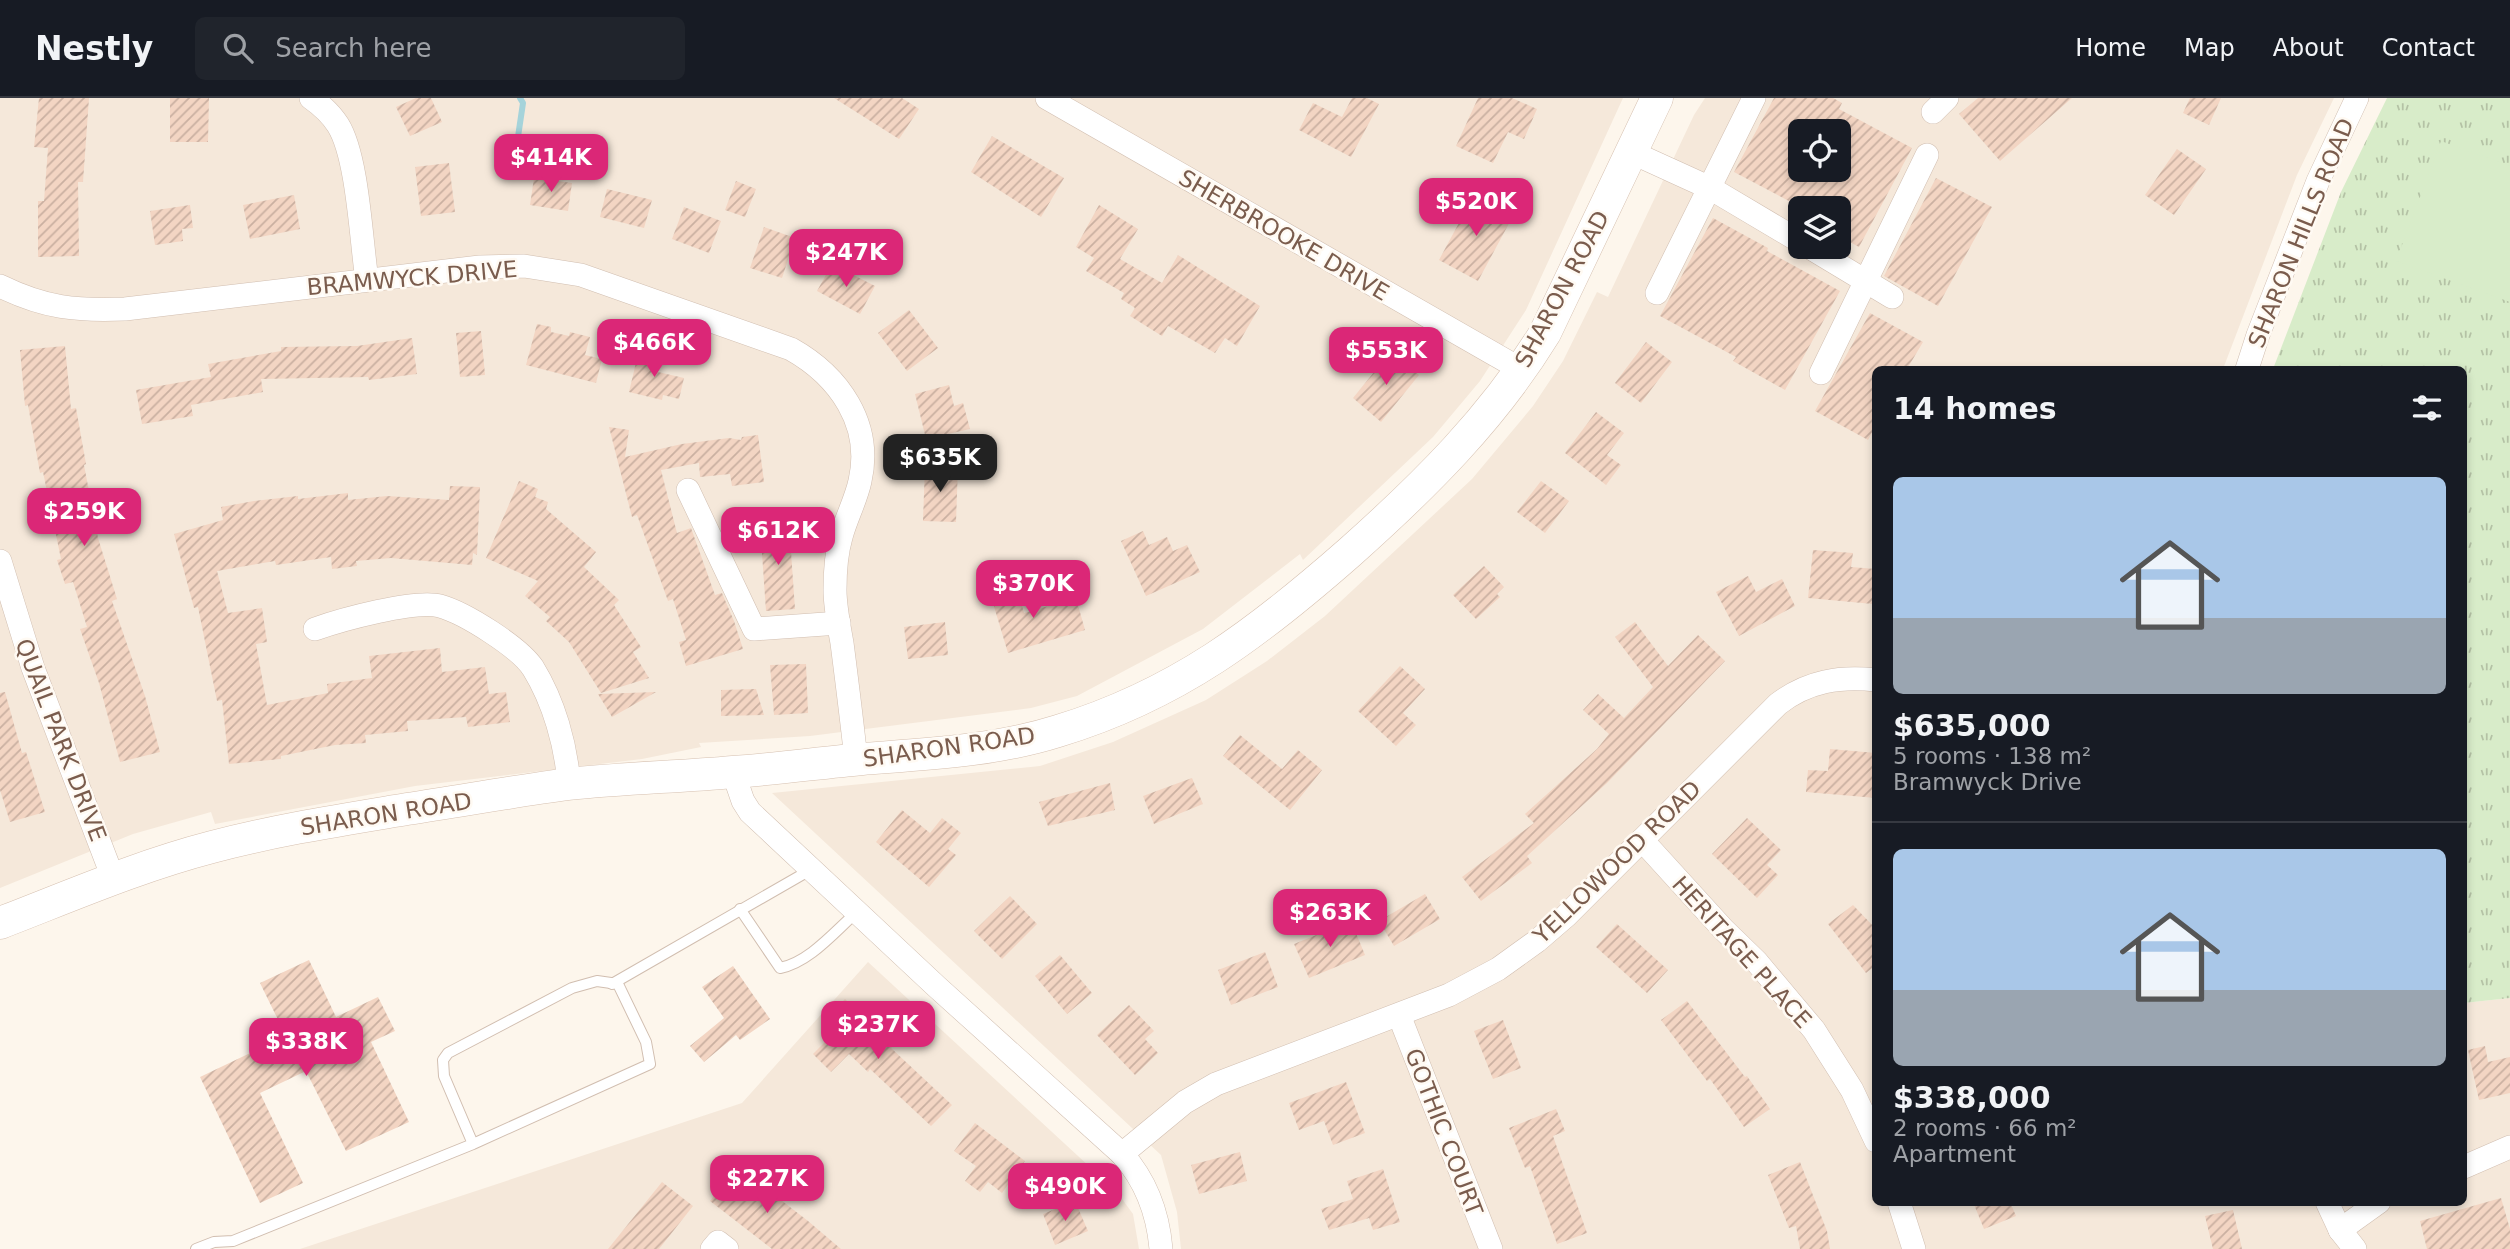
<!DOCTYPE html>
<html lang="en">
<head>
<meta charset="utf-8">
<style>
	body { margin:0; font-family:"DejaVu Sans",sans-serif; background:#20242c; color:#f1f3f6; height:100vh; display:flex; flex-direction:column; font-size:26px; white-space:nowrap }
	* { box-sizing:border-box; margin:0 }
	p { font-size:23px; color:#9ea1a6 }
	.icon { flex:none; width:38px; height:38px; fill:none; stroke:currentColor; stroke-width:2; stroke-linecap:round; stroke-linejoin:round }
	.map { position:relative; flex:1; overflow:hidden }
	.details { position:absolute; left:1872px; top:268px; width:595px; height:840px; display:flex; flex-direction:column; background:#171b24; border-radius:10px; box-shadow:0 4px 10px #0003 }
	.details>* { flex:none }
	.fabs { position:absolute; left:1788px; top:21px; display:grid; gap:14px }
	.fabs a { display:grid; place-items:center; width:63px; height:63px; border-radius:10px; background:#171b24; box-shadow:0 4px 10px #0003; font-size:35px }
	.price { position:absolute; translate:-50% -60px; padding:0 16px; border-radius:14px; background:#db2777; color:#fff; font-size:23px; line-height:46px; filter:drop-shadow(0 2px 4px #0008) }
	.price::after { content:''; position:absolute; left:50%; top:42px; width:21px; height:16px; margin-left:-10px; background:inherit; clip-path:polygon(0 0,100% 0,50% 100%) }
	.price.current { background:#222; color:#fff }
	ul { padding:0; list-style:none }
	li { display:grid; align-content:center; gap:14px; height:371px; padding:0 21px }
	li+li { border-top:2px solid #363941 }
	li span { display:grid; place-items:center; height:217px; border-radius:10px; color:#555 }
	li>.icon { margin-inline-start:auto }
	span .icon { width:126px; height:126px; fill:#fffc; stroke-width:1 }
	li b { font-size:30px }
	h2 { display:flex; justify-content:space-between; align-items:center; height:84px; padding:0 21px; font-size:30px }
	header { display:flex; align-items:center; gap:42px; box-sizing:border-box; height:98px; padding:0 35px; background:#171b24; border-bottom:2px solid #363941 }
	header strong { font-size:33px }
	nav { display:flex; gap:38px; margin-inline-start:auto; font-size:24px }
	.search { width:490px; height:63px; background:#20242c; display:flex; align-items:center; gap:18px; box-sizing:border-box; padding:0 24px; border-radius:10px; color:#9ea1a6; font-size:26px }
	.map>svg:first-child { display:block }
</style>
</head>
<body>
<header>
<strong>Nestly</strong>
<div class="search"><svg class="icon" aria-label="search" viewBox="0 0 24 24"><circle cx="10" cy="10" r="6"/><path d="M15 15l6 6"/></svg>Search here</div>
<nav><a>Home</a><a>Map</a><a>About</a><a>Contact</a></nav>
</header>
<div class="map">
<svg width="2510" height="1151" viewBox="0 0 2510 1151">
	<defs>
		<pattern id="grass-tufts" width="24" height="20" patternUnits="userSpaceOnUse" patternTransform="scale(1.75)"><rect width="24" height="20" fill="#d8ecc9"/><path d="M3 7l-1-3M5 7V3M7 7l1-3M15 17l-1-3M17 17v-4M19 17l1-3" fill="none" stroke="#b4c2a5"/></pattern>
		<pattern id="building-hatch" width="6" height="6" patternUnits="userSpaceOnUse" patternTransform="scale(1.75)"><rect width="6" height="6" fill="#f3d5c3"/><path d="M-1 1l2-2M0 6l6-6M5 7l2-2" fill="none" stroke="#cab0a1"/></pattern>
	</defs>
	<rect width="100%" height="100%" fill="#fdf6ec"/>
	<g fill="#f5e8da" fill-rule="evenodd">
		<polygon points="0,0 1623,0 1526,212 1480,283 1433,339 1303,462 1300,456 1203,531 1077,598 1031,610 810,638 699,645 701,649 642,661 415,688 215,726 211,714 133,736 0,790"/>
		<path d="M1705 0H2334L2297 77 2223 271H1876V1104H2464V905L2510 900V1151H1181L1177 1114 1161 1057 772 695 1040 668 1113 644 1206 602 1267 563 1325 518 1472 381 1533 308 1563 263 1597 194 1608 199 1694 17ZM1801 33H1839V72H1801ZM1801 110H1839V149H1801Z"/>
		<polygon points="868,864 1117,1094 1133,1116 1139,1151 300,1151 742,1005"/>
	</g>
	<polygon fill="url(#grass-tufts)" points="2387,0 2510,0 2510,900 2464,905 2464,271 2273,271 2341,94"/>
	<polygon fill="#d8ecc9" points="2441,43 2510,68 2510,204 2396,163"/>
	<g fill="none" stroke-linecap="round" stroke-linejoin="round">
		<polyline stroke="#a5d3da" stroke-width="6" points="515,59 523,5 520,0"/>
	</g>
	<g fill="url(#building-hatch)" fill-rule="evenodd">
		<polygon points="39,0 89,0 83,84 78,84 79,158 38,159 38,103 44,103 48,50 34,49"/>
		<polygon points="170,0 209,0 208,44 170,44"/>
		<polygon points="416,0 431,0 442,24 410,38 396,9"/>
		<polygon points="834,0 902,0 919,11 899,41"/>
		<polygon points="1352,0 1367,0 1379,6 1351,59 1299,32 1313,5 1342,19"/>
		<polygon points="1478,0 1512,0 1537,11 1524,41 1508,34 1493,65 1456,48"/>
		<path d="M1774 0H1833L1842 5 1839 11 1912 50 1859 149 1839 138V110H1802L1734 74ZM1801 33H1839V72H1801Z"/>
		<polygon points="1978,0 2072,0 2000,63 1959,16"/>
		<polygon points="2190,0 2221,0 2209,27 2183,15"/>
		<polygon points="992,38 1064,80 1041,119 971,74"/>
		<polygon points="2177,51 2206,71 2174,117 2145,97"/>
		<polygon points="449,65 455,114 421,118 415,69"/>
		<polygon points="534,80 572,85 568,113 530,107"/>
		<polygon points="1936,80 1992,109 1938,208 1884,178"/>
		<polygon points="736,83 756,91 745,119 725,112"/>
		<polygon points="607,91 652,102 644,130 600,119"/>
		<polygon points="294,97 300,131 250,141 243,107"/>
		<polygon points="1474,97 1513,118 1478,183 1439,162"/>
		<polygon points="190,107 193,130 182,131 183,143 155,147 150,113"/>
		<polygon points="1099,107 1138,131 1120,161 1162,185 1178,157 1260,208 1237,248 1225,240 1215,255 1168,228 1162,238 1130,218 1135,210 1121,201 1124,195 1086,173 1094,160 1076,149"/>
		<polygon points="684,109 721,123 709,155 672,141"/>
		<polygon points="1713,120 1768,150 1767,153 1840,193 1785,292 1733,263 1736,259 1660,218"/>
		<polygon points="764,129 795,140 782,180 750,170"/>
		<polygon points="832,166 875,188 860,216 817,193"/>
		<polygon points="909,212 938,250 907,273 878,235"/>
		<polygon points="1870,215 1923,244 1907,271 1876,271 1876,327 1868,342 1815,313"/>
		<polygon points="537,226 551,229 551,234 569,238 570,234 590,239 585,257 602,261 596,285 526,267"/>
		<polygon points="481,233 485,277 460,279 456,235"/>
		<polygon points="412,240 417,276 369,282 368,279 261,281 263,294 191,307 193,318 142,326 136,292 211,279 208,266 281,253 281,249 357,248"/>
		<polygon points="1646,244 1672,264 1641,305 1615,285"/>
		<polygon points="65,248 71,311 76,310 86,366 84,367 98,440 117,501 112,503 145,598 160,654 120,664 99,585 80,531 87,529 73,484 65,486 57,462 61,461 43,374 40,375 28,307 25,308 20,252"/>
		<polygon points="639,252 662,258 658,274 684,280 679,301 663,297 662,302 629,294"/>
		<polygon points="1391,253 1419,277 1381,324 1353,300"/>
		<polygon points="949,287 954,308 963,305 970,331 926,341 915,296"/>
		<polygon points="1596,314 1624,335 1607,357 1621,367 1606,387 1565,355"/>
		<polygon points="609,329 629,332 625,359 682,346 729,340 741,342 742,339 758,337 764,384 732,388 730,376 700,379 699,365 661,372 677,435 691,430 715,497 722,495 734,523 743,551 686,568 679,544 686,542 673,501 668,503 637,417 632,419"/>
		<polygon points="925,367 958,368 956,424 923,423"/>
		<polygon points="519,383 538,391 535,399 548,404 546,411 596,454 584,469 619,502 614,507 641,549 633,554 649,580 601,595 569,544 546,523 550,519 525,498 538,483 486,460"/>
		<polygon points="1541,383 1569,403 1545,435 1517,414"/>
		<polygon points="450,388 480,389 477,457 473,455 472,467 391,460 356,463 357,468 332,471 331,459 276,467 275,463 217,473 228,515 262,510 267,544 256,546 267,607 328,595 327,586 372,580 369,558 440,550 442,574 485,569 489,596 506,594 510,624 468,629 466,619 407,623 408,633 365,637 366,645 335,647 281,658 281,661 229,666 222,602 217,603 198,509 194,510 174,436 223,422 221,409 254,403 298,398 298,401 348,395 348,402 387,398 449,402"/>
		<polygon points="789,425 795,511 766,513 760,427"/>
		<polygon points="1143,433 1149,447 1167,439 1173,453 1187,447 1200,474 1146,498 1121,443"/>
		<polygon points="1813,452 1853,455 1851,469 1876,471 1873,506 1808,500"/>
		<polygon points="1484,468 1504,489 1497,496 1500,499 1476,521 1453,497"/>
		<polygon points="1748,478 1756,494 1782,481 1795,508 1739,538 1716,494"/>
		<polygon points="1015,484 1024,515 1076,500 1085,532 1008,555 989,492"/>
		<polygon points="945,524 948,557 908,561 904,529"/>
		<polygon points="1635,524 1668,568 1698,537 1725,563 1607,685 1527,758 1532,765 1481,803 1462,779 1534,725 1525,716 1597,651 1609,636 1583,612 1598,596 1624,620 1653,589 1615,539"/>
		<polygon points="806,566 808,615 774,617 770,567"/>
		<polygon points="1400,568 1425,591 1403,615 1416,627 1396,648 1358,613"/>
		<polygon points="756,591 764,617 721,618 721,592"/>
		<polygon points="5,594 22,655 26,654 45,714 10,724 0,692 0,595"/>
		<polygon points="656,594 612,619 598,596"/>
		<polygon points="1240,637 1282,671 1298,652 1322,672 1290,712 1223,658"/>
		<polygon points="1830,651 1876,655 1876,700 1806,694 1808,672 1828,673"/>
		<polygon points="1192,680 1203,706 1154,726 1143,698"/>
		<polygon points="1110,685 1115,712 1048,728 1039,704"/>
		<polygon points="902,712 930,735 942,720 961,735 948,751 956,757 929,789 876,744"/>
		<polygon points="1747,720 1781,752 1767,767 1778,777 1757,800 1712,756"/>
		<polygon points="1425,796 1440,821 1394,848 1379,823"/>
		<polygon points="1010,798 1037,826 1002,861 974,833"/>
		<polygon points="1853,807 1876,831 1876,867 1866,875 1828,826"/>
		<polygon points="1351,823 1365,857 1309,880 1294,846"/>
		<polygon points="1617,826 1668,872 1647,895 1596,849"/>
		<polygon points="1265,854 1278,889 1231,907 1218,872"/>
		<polygon points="1060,857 1092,895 1067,916 1035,878"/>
		<polygon points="309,862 336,919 378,899 395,933 371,944 409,1024 346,1053 306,973 260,995 303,1085 260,1105 200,979 286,938 260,885"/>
		<polygon points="733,868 770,921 740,942 736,937 704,964 690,948 724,920 702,889"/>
		<polygon points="845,901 893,948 891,950 952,1007 931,1028 870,971 868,974 849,956 831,974 813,956 834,935 823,924"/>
		<polygon points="1687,903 1745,979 1747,978 1770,1011 1744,1029 1710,981 1707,983 1661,922"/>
		<polygon points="1129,907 1154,933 1145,941 1158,955 1135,977 1097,937"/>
		<polygon points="1503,922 1521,970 1493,981 1474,933"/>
		<polygon points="2485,948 2488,964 2510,959 2510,995 2479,1002 2468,952"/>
		<polygon points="1346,984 1365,1035 1333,1047 1324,1023 1299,1032 1289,1005"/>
		<polygon points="1556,1011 1565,1033 1553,1038 1587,1135 1557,1146 1530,1068 1525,1070 1509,1030"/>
		<polygon points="975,1025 1025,1063 1002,1095 988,1084 980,1094 965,1083 976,1068 954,1053"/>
		<polygon points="1240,1054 1247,1083 1199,1096 1191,1067"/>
		<polygon points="1800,1064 1827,1133 1830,1151 1800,1151 1796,1128 1789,1130 1768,1077"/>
		<polygon points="737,1068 808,1123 841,1151 772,1151 710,1103"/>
		<polygon points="1383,1071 1400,1124 1373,1132 1369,1120 1329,1132 1321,1111 1353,1101 1347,1083"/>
		<polygon points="662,1084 693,1108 659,1151 608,1151"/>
		<polygon points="2501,1100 2510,1131 2510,1151 2427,1151 2420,1123"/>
		<polygon points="1075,1103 1088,1133 1055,1147 1043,1116"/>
		<polygon points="1973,1104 2010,1104 2016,1118 1984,1131"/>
		<polygon points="2233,1112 2242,1151 2213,1151 2205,1118"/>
	</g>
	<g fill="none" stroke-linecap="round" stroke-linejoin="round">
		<g stroke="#d1beb0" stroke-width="12">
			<g id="service">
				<path d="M740 811 780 870C810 864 835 833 857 814"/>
				<polyline points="612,886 812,771"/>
				<polyline points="196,1151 214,1144 233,1143 473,1046 650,966 646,944 618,886 597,883 572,890 448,955 443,962 444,978 473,1046"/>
			</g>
		</g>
		<g stroke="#d1beb0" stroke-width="24">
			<g id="minor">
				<path d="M311 0C321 7 331 16 338 27 358 59 361 143 367 182"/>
				<polyline points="1047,0 1522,272"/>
				<polyline points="1933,14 1947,0"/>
				<polyline points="1631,54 1710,90 1801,144"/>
				<polyline points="1809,149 1892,199"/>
				<path d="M0 188C45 210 76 213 125 211L480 169 524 168 581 177 791 251C839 278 873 326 860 383 856 402 846 420 841 439 836 456 835 474 835 492 835 509 839 528 842 545 847 584 852 623 856 662"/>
				<polyline points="1657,195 1754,0"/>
				<polyline points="2247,271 2258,237 2318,83 2357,0"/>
				<polyline points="1821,275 1927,57"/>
				<polyline points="688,392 754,531 839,525"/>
				<polyline points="0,463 33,570 113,780"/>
				<path d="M315 531C340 522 416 501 440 508 465 515 519 549 533 570 554 604 566 647 569 686"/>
				<path d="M733 674 743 703 750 714 937 889 1122 1056C1147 1084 1158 1115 1161 1151"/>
				<polyline points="1642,742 1723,831 1756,863 1814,932 1852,992 1876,1043"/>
				<polyline points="1399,917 1491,1151"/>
				<path d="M1122 1056 1185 1004 1216 986 1449 897 1498 871 1537 843 1566 818 1778 606C1808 583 1840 578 1876 582"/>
				<polyline points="2464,1069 2510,1049"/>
				<polyline points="1899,1104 1914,1151"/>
				<polyline points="2327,1104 2340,1132 2355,1151"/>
				<polyline points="2340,1132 2379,1104"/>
				<polyline points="712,1151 718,1144 727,1151"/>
			</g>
		</g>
		<g stroke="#d6c0b0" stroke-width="33">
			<path id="secondary" d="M0 825C70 798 139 768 212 749 276 732 341 722 407 711 461 703 515 693 569 686 623 680 678 679 733 674 776 671 819 665 862 661 927 656 995 653 1058 633 1177 597 1259 534 1350 454 1424 388 1493 320 1545 235L1657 0"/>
		</g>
		<use href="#service" stroke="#fff" stroke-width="10"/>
		<use href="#minor" stroke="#fff" stroke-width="23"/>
		<use href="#secondary" stroke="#fff" stroke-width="32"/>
	</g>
	<g text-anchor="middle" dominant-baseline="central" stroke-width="5" stroke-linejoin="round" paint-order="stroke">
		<g font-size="23" fill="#7a5c4d" stroke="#fffaf3">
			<text transform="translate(2301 135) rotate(-68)">SHARON HILLS ROAD</text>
			<text transform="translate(1284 137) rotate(30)">SHERBROOKE DRIVE</text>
			<text transform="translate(412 180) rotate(-5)">BRAMWYCK DRIVE</text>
			<text transform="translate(1562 191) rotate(-62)">SHARON ROAD</text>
			<text transform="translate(61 642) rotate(69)">QUAIL PARK DRIVE</text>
			<text transform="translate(949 649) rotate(-8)">SHARON ROAD</text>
			<text transform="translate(386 716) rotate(-9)">SHARON ROAD</text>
			<text transform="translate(1617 764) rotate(-44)">YELLOWOOD ROAD</text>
			<text transform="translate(1742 854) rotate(48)">HERITAGE PLACE</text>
			<text transform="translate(1444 1034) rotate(69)">GOTHIC COURT</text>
		</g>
	</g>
</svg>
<div class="fabs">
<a><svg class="icon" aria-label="locate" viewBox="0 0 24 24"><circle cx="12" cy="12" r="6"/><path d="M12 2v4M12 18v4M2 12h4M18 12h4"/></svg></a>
<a><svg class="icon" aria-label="layers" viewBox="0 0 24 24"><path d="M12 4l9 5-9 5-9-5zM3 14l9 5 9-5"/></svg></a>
</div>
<b class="price" style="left:551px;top:96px">$414K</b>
<b class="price" style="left:1476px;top:140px">$520K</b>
<b class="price" style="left:846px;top:191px">$247K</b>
<b class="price" style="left:654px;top:281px">$466K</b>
<b class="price" style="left:1386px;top:289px">$553K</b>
<b class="price current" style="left:940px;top:396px">$635K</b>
<b class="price" style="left:84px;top:450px">$259K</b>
<b class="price" style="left:778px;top:469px">$612K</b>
<b class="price" style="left:1033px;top:522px">$370K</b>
<b class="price" style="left:1330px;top:851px">$263K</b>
<b class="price" style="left:878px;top:963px">$237K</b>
<b class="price" style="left:306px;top:980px">$338K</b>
<b class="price" style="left:767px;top:1117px">$227K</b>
<b class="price" style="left:1065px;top:1125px">$490K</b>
<section class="details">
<h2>14 homes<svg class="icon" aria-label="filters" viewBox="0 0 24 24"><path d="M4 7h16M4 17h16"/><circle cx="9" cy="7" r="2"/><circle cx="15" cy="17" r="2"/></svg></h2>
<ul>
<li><span style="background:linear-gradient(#a9c7e8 65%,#9aa5b1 0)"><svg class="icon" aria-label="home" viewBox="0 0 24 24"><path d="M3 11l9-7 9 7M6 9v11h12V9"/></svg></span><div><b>$635,000</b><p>5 rooms · 138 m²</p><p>Bramwyck Drive</p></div></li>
<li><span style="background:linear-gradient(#a9c7e8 65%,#9aa5b1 0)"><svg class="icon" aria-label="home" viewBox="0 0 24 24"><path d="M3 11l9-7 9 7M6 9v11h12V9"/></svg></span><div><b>$338,000</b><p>2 rooms · 66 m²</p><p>Apartment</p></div></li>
</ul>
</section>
</div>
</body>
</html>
